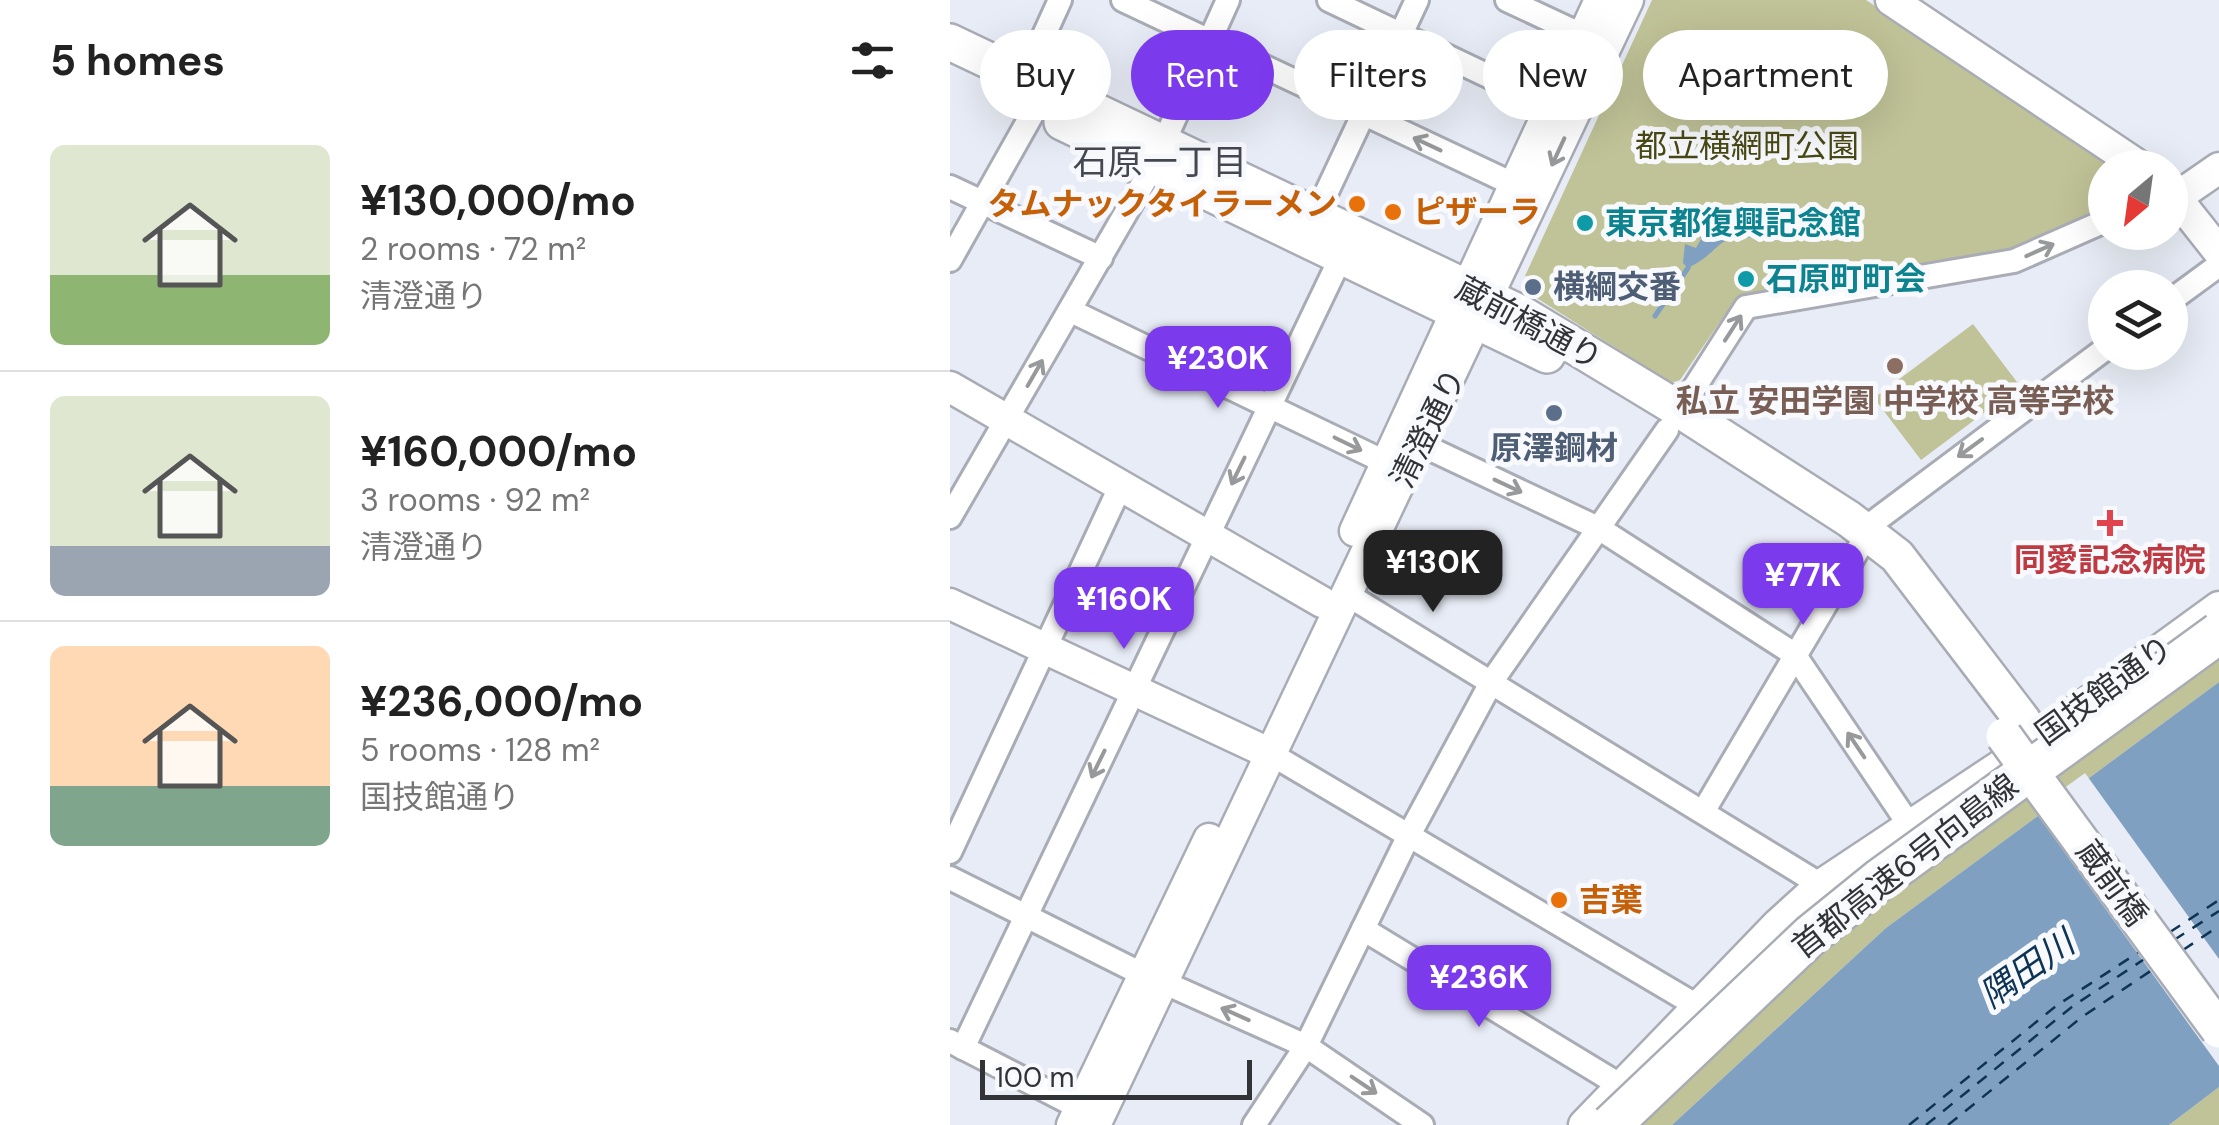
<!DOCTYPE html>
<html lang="en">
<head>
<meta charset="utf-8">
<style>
	body { margin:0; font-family:"DM Sans","Noto Sans JP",sans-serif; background:#f2f2f2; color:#222; height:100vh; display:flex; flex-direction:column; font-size:38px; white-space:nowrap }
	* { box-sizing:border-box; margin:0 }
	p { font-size:32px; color:#767676 }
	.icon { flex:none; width:55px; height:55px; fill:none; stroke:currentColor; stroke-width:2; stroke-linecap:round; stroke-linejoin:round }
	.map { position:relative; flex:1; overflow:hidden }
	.side { display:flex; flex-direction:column; background:#fff; width:950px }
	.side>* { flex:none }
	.hud { position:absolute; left:30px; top:30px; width:950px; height:90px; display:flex; gap:20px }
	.needle { width:65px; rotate:209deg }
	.fabs { position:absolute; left:1138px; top:150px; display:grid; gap:20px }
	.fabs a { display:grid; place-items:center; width:100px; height:100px; border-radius:50%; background:#fff; box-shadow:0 10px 40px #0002; font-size:50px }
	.scale { position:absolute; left:30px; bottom:25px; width:272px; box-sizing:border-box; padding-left:10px; border:5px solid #313337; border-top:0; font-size:28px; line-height:35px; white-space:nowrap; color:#313337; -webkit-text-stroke:8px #f8f9fd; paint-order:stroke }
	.price { position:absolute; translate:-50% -85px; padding:0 22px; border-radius:20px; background:#7c3aed; color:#fff; font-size:32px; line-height:65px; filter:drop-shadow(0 2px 5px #0008) }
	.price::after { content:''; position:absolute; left:50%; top:60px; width:30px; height:22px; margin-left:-15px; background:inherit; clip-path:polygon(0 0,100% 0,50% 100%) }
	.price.active { background:#222; color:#fff }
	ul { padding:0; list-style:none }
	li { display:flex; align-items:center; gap:30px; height:250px; padding:0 50px }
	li+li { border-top:2px solid #e0e0e0 }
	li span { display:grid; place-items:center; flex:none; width:280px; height:200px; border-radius:15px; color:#555 }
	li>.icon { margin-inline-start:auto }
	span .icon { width:120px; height:120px; fill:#fffc; stroke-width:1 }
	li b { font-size:42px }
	h2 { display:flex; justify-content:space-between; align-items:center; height:120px; padding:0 50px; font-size:42px }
	.tag { padding:0 35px; border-radius:45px; background:#fff; box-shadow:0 10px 40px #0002; font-size:35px; line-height:90px }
	.tag.active { background:#7c3aed; color:#fff }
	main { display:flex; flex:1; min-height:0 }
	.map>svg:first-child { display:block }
</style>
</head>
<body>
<main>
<section class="side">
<h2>5 homes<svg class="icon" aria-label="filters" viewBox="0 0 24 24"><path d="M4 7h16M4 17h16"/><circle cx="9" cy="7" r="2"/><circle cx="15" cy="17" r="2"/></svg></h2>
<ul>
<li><span style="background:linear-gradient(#dfe7d0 65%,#8fb573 0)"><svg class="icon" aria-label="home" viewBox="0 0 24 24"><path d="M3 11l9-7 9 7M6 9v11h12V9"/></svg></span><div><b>¥130,000/mo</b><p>2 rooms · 72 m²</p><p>清澄通り</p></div></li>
<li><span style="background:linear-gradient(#dfe7d0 75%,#9aa5b1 0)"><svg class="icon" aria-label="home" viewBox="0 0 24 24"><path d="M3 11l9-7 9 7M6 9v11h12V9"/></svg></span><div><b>¥160,000/mo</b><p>3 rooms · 92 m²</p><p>清澄通り</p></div></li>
<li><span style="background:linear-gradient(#ffd9b3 70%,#7fa58c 0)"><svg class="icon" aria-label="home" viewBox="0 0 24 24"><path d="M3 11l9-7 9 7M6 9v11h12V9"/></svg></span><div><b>¥236,000/mo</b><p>5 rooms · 128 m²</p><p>国技館通り</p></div></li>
</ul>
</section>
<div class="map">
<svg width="1269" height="1125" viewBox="0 0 1269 1125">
	<rect width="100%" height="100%" fill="#e8ecf6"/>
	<g fill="#c0c297">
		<polygon points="702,0 916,0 1169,167 1155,168 1155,206 1056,250 787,297 730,380 721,383 585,297 592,293 586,277 575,276"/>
		<polygon points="1023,324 1070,386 971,460 924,398"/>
		<polygon points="1269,618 1269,682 936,928 722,1125 644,1125"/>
		<polygon points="1269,1087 1269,1125 1219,1125"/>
	</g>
	<g fill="#7fa0c1">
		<path d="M785 204C797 209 812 226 820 235L817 239C760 233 779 247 738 268L733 263 735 244 746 248 751 239 741 218Z"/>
		<polygon points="1269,682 1269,1087 1219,1125 722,1125 936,928"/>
	</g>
	<polygon fill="#e8ecf6" points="1135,773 1269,959 1269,1066 1084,810"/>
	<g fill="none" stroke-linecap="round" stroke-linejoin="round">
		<g stroke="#7fa0c1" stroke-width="5">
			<polyline points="820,235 834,238 855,231 865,238"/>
			<polyline points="705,316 738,268"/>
		</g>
		<g stroke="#0d3454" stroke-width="2.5" stroke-dasharray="12 10" stroke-linecap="butt">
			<polyline points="1220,932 1269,900"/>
			<polyline points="1224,940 1269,911"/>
			<polyline points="1233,950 1269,926"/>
			<polyline points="959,1125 1106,1006 1192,950"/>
			<polyline points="976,1125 1123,1006 1196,958"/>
			<polyline points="998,1125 1132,1017 1205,968"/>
		</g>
		<g stroke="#a9acb5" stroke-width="28">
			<g id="street">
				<polyline points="173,0 565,185"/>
				<polyline points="379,0 601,106"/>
				<polyline points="557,0 634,36"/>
				<polyline points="75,77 110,0"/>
				<polyline points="0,187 151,258"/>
				<polyline points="365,217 467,0"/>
				<polyline points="0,260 85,109"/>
				<polyline points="1220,301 1269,265"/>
				<polyline points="121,311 437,463"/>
				<polyline points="730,410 796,307 1064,261 1155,221"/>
				<polyline points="470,444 650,529 844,654 960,826"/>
				<polyline points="0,517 203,166 278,0"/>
				<polyline points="398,595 871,885"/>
				<polyline points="321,754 749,1007"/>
				<polyline points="753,812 925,521 1155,349"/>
				<polyline points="0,852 171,485"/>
				<polyline points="0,878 194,975"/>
				<polyline points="413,929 673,1087"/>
				<polyline points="215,983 356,1046 472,1125"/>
				<polyline points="0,1041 130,1108"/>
				<polyline points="13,1048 391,257"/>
				<polyline points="304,1125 356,1046 459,835 542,681 717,430"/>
			</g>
		</g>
		<g stroke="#a9acb5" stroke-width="35">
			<g id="secondary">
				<polyline points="941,0 1192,168"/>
				<polyline points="1220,190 1269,252"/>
				<polyline points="1227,197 1269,168"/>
				<polyline points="0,387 372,602"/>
				<polyline points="405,531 650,0"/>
				<polyline points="0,604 321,754"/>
				<polyline points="122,1125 259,839"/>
				<polyline points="145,1125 678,0"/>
				<polyline points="634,1125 828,924 871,885 1050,766 1269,607"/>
			</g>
		</g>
		<g stroke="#a9acb5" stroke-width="40">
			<g id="primary">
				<polyline points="0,42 570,313 730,410 899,519 947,556 1073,721"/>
				<polyline points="112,122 597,355"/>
			</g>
		</g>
		<use href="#street" stroke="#fff" stroke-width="22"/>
		<use href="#secondary" stroke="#fff" stroke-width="30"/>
		<use href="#primary" stroke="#fff" stroke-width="35"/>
		<g stroke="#a9acb5" stroke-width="40" stroke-linecap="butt">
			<polyline id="primary-bridge" points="1054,736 1269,1030"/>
		</g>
		<g stroke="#a9acb5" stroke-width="45" stroke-linecap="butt">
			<polyline id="highway-bridge" points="661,1125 861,935 929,880 1269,633"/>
		</g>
		<use href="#primary-bridge" stroke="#fff" stroke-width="35"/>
		<use href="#highway-bridge" stroke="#fff" stroke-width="40"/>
	</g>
	<defs><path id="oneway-shaft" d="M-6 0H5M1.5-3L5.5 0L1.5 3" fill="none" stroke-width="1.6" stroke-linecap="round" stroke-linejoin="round" transform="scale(2.5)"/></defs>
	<g stroke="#98999b">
		<use href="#oneway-shaft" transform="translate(477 144) rotate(-155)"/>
		<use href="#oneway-shaft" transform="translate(608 152) rotate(115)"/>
		<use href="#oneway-shaft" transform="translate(1090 250) rotate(-24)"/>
		<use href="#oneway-shaft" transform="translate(783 328) rotate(-57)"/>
		<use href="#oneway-shaft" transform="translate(85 373) rotate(-60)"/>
		<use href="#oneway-shaft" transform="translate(398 444) rotate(26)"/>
		<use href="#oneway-shaft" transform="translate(1020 448) rotate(144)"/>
		<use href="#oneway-shaft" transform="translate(288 471) rotate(116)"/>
		<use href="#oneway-shaft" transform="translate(558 486) rotate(25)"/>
		<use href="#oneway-shaft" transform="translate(906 745) rotate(-124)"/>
		<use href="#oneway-shaft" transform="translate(148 764) rotate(116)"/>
		<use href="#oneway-shaft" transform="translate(285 1014) rotate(-156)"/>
		<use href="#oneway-shaft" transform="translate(414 1085) rotate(34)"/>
	</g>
	<g fill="#e8710a" stroke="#f8f9fd" stroke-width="4">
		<circle cx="407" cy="204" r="10"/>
		<circle cx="443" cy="212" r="10"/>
		<circle cx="609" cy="900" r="10"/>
	</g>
	<g fill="#0f9aa8" stroke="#f8f9fd" stroke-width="4">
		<circle cx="635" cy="223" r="10"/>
		<circle cx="796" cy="279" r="10"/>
	</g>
	<g fill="#5c6f8a" stroke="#f8f9fd" stroke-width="4">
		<circle cx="583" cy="287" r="10"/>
		<circle cx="604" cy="413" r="10"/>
	</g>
	<circle fill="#8d6e63" stroke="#f8f9fd" stroke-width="4" cx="945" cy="366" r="10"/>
	<path fill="#e0444e" stroke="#f8f9fd" stroke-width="4" d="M1155 508h10v10h10v10h-10v10h-10v-10h-10v-10h10z"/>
	<g text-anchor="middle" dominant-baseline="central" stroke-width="10" stroke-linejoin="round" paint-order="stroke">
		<g font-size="32" fill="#484914" stroke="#f8f9fd">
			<text x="797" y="146">都立横網町公園</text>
		</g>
		<g font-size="32" font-weight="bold" fill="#c56008" stroke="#f8f9fd" text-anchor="start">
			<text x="387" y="204" text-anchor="end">タムナックタイラーメン</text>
			<text x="463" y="212">ピザーラ</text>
			<text x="629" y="900">吉葉</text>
		</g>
		<g font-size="32" font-weight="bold" fill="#0d838f" stroke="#f8f9fd" text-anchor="start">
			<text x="655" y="223">東京都復興記念館</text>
			<text x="816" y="279">石原町町会</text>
		</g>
		<g font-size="32" font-weight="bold" fill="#4e5e75" stroke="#f8f9fd" text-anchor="start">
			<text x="603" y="287">横綱交番</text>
			<text x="604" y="448" text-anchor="middle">原澤鋼材</text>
		</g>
		<g font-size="32" fill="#313337" stroke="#f8f9fd">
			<text transform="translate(579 323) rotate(28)">蔵前橋通り</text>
			<text transform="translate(478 428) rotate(-64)">清澄通り</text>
			<text transform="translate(1154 690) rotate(-36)">国技館通り</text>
			<text transform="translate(955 866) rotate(-38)">首都高速6号向島線</text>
			<text transform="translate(1162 883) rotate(54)">蔵前橋</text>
		</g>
		<g font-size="32" font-weight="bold" fill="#785e54" stroke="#f8f9fd">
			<text x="945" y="401">私立 安田学園 中学校 高等学校</text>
		</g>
		<g font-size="32" font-weight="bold" fill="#be3a42" stroke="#f8f9fd">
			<text x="1160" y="560">同愛記念病院</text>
		</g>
		<g font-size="35" fill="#454850" stroke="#f8f9fd">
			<text x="210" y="162">石原一丁目</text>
		</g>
		<g font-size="35" font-style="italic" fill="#0d3454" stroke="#f8f9fd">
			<text transform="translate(1077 969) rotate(-35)">隅田川</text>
		</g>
	</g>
</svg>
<div class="fabs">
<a><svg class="needle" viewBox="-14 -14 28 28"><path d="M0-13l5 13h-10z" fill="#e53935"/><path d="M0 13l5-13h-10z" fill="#767676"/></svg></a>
<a><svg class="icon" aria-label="layers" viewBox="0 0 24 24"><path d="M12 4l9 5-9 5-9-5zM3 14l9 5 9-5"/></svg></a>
</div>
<div class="scale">100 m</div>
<b class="price" style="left:268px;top:411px">¥230K</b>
<b class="price active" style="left:483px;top:615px">¥130K</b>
<b class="price" style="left:853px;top:628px">¥77K</b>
<b class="price" style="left:174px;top:652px">¥160K</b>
<b class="price" style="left:529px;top:1030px">¥236K</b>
<div class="hud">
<a class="tag">Buy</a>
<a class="tag active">Rent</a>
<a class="tag">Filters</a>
<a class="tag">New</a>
<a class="tag">Apartment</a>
</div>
</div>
</main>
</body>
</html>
